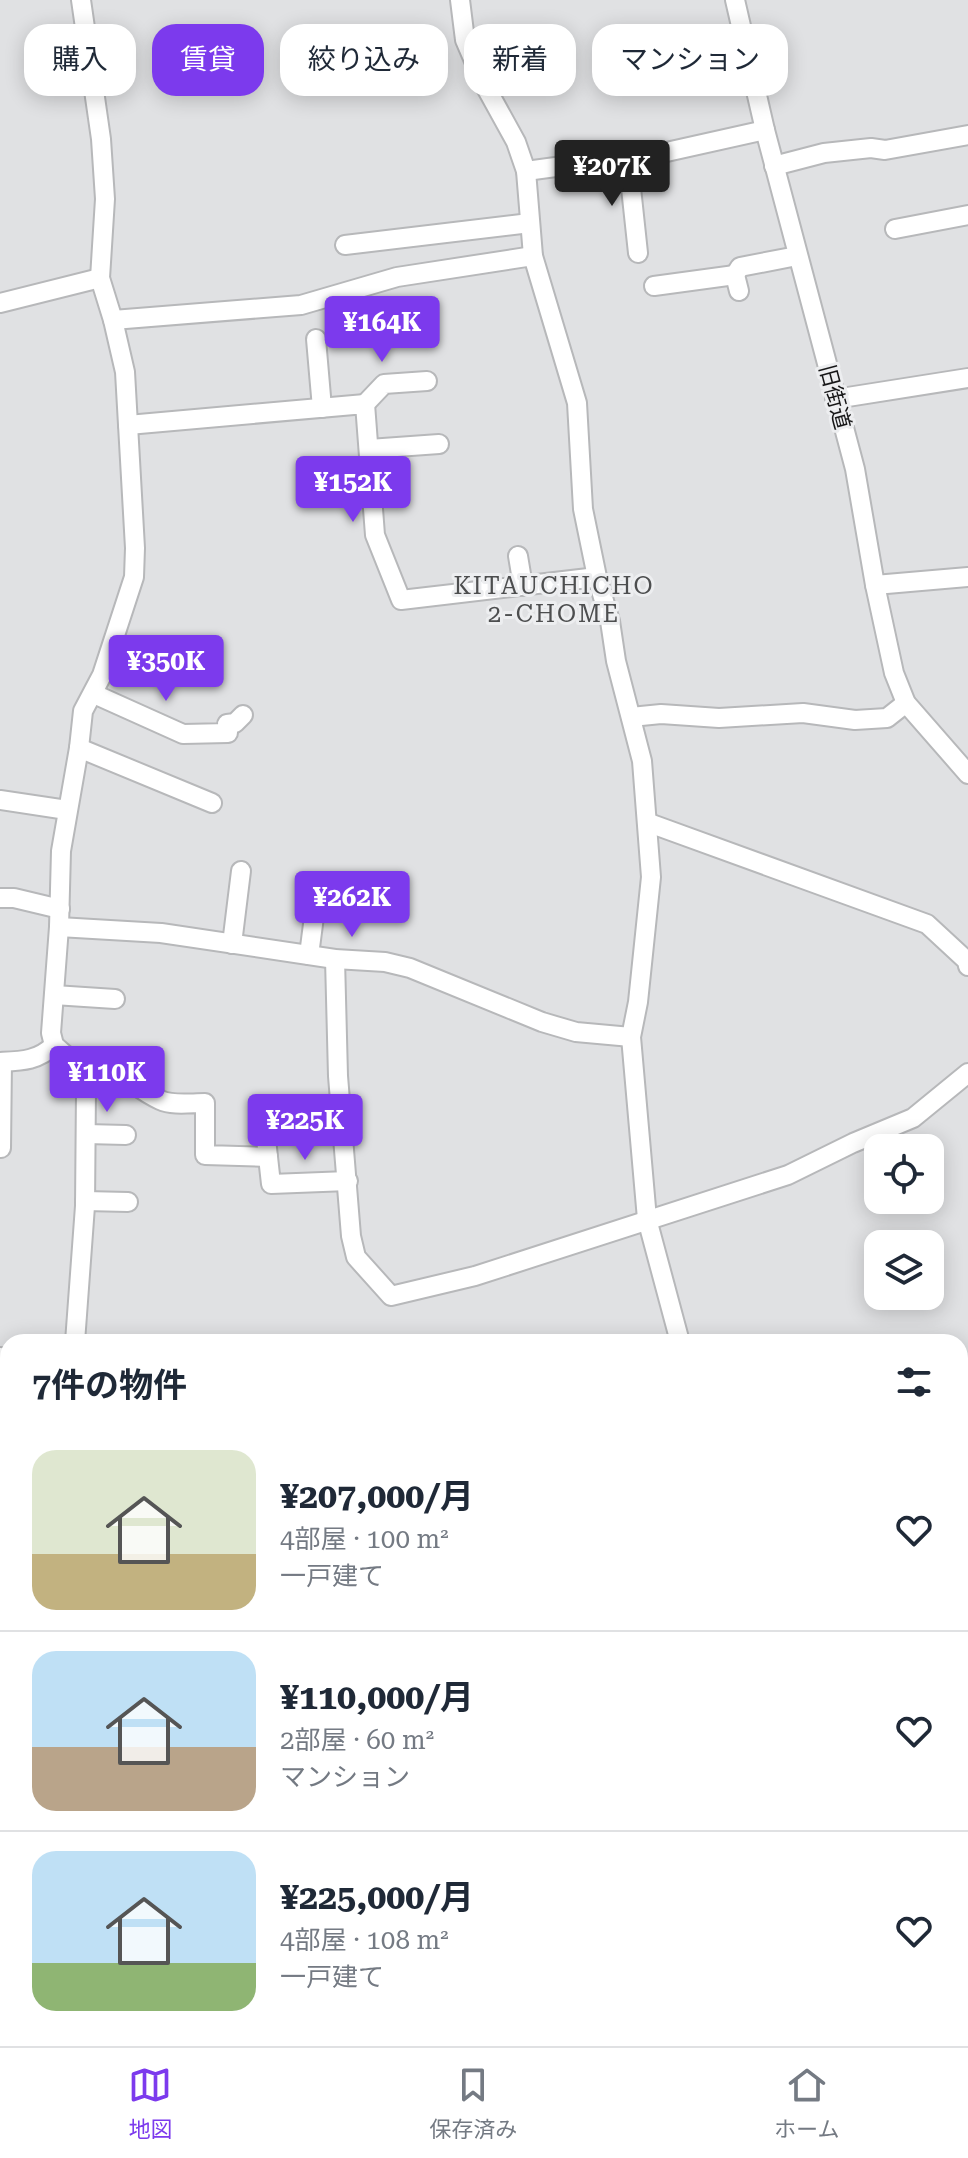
<!DOCTYPE html>
<html lang="ja">
<head>
<meta charset="utf-8">
<style>
	body { margin:0; font-family:"Roboto Serif","Noto Sans JP",serif; background:#f6f6f7; color:#1f2937; height:100vh; display:flex; flex-direction:column; font-size:30px; white-space:nowrap }
	* { box-sizing:border-box; margin:0 }
	p { font-size:26px; color:#747a83 }
	.icon { flex:none; width:44px; height:44px; fill:none; stroke:currentColor; stroke-width:2; stroke-linecap:round; stroke-linejoin:round }
	.map { position:relative; flex:1; overflow:hidden }
	.details { position:absolute; left:0px; top:1334px; width:968px; height:712px; display:flex; flex-direction:column; background:#fff; border-radius:24px 24px 0 0; box-shadow:0 4px 20px #0003 }
	.details>* { flex:none }
	.banner { position:absolute; left:24px; top:24px; width:920px; height:72px; display:flex; gap:16px }
	.tools { position:absolute; left:864px; top:1134px; display:grid; gap:16px }
	.tools a { display:grid; place-items:center; width:80px; height:80px; border-radius:16px; background:#fff; box-shadow:0 4px 20px #0003; font-size:40px }
	.price { position:absolute; translate:-50% -68px; padding:0 18px; border-radius:8px; background:#7c3aed; color:#fff; font-size:26px; line-height:52px; filter:drop-shadow(0 2px 4px #0008) }
	.price::after { content:''; position:absolute; left:50%; top:48px; width:24px; height:18px; margin-left:-12px; background:inherit; clip-path:polygon(0 0,100% 0,50% 100%) }
	.price.active { background:#222; color:#fff }
	ul { padding:0; list-style:none }
	li { display:flex; align-items:center; gap:24px; height:200px; padding:0 32px }
	li+li { border-top:2px solid #e0e1e3 }
	li span { display:grid; place-items:center; flex:none; width:224px; height:160px; border-radius:24px; color:#555 }
	li>.icon { margin-inline-start:auto }
	span .icon { width:96px; height:96px; fill:#fffc; stroke-width:1 }
	li b { font-size:34px }
	h2 { display:flex; justify-content:space-between; align-items:center; height:96px; padding:0 32px; font-size:34px }
	.tag { padding:0 28px; border-radius:24px; background:#fff; box-shadow:0 4px 20px #0003; font-size:28px; line-height:72px }
	.tag.active { background:#7c3aed; color:#fff }
	.menu { display:flex; justify-content:space-around; align-items:center; height:112px; border-top:2px solid #e0e1e3; background:#fff; font-size:22px; color:#747a83 }
	.menu a { display:grid; justify-items:center; gap:4px }
	.menu .active { color:#7c3aed }
	.map>svg:first-child { display:block }
</style>
</head>
<body>
<div class="map">
<svg width="968" height="2046" viewBox="0 0 968 2046">
	<rect width="100%" height="100%" fill="#e0e1e3"/>
	<g fill="#d3d7e0">
		<polygon points="0,1793 8,1796 8,1947 0,1928"/>
		<polygon points="66,2038 381,2038 386,2046 75,2046"/>
	</g>
	<g fill="#50a4bf" stroke="#3f798d" stroke-width="2">
		<polygon points="0,1606 8,1609 8,1742 0,1739"/>
		<polygon points="968,1852 968,2019 960,2017 960,1857"/>
		<polygon points="446,2038 653,2038 640,2046 441,2046"/>
	</g>
	<g fill="none" stroke-linecap="round" stroke-linejoin="round">
		<g stroke="#b7b8ba" stroke-width="22">
			<g id="minor">
				<polyline points="460,0 465,40 484,84 516,142 526,171 533,256 577,403 583,509 597,577 610,621 616,661 642,761 651,877 638,1002 631,1037 647,1219 680,1342"/>
				<polyline points="735,0 765,130 855,469 875,585 894,673 906,703 968,774"/>
				<polyline points="628,160 638,253"/>
				<polyline points="774,166 824,153 871,148 885,150 968,135"/>
				<polyline points="526,171 600,161 659,157 662,153 765,130"/>
				<polyline points="895,229 968,215"/>
				<polyline points="345,245 530,223"/>
				<polyline points="654,286 735,275"/>
				<polyline points="739,291 735,275 740,267 797,256"/>
				<polyline points="0,303 100,278"/>
				<polyline points="113,320 301,305 397,277 533,256"/>
				<polyline points="316,339 322,408"/>
				<polyline points="835,399 968,378"/>
				<polyline points="365,404 384,384 427,381"/>
				<polyline points="128,425 365,404 375,535 401,600 597,577"/>
				<polyline points="369,449 439,444"/>
				<polyline points="518,556 523,586"/>
				<polyline points="875,585 968,577"/>
				<polyline points="94,694 183,734 228,733 227,724 235,723 243,715"/>
				<polyline points="631,717 661,714 719,718 803,713 855,720 887,718 906,703"/>
				<polyline points="79,748 212,803"/>
				<polyline points="0,800 67,810"/>
				<polyline points="649,823 927,924 967,961 968,966"/>
				<polyline points="0,898 14,898 60,909"/>
				<polyline points="59,927 161,933 335,959 385,962 410,968 542,1022 576,1032 631,1037"/>
				<polyline points="232,944 241,871"/>
				<polyline points="309,955 318,886"/>
				<polyline points="335,959 338,1076 351,1236 356,1257 391,1296 475,1276 788,1175 853,1143 913,1118 968,1073"/>
				<polyline points="54,995 115,999"/>
				<path d="M0 1062C21 1061 38 1061 54 1045"/>
				<path d="M79 1067C124 1064 125 1084 160 1100 173 1106 190 1103 205 1103V1155L268 1157"/>
				<polyline points="86,1134 126,1135"/>
				<polyline points="266,1139 271,1184 348,1181"/>
				<polyline points="1,1148 2,1062"/>
				<polyline points="85,1201 128,1202"/>
				<polyline points="75,1342 85,1206 86,1089 79,1067 54,1045 51,1033 59,927 61,851 79,748 83,711 102,675 134,577 135,548 125,372 113,320 100,278 105,199 101,139 81,0"/>
				<polyline points="0,1357 8,1359"/>
				<polyline points="960,1413 968,1405"/>
				<polyline points="0,1439 8,1439"/>
				<polyline points="960,1453 968,1456"/>
				<polyline points="960,1686 968,1692"/>
				<polyline points="0,1802 8,1806"/>
				<polyline points="0,1944 8,1962"/>
				<polyline points="0,2004 8,2002"/>
				<polyline points="56,2038 64,2046"/>
			</g>
		</g>
		<use href="#minor" stroke="#fff" stroke-width="18"/>
	</g>
	<g text-anchor="middle" dominant-baseline="central" stroke-width="6" stroke-linejoin="round" paint-order="stroke">
		<g font-size="22" fill="#161617" stroke="#edeef0">
			<text transform="translate(835 397) rotate(75)">旧街道</text>
		</g>
		<g font-size="24" letter-spacing="2" fill="#4d4e4f" stroke="#edeef0">
			<text x="554" y="586">KITAUCHICHO<tspan x="554" dy="28">2-CHOME</tspan></text>
		</g>
	</g>
</svg>
<div class="tools">
<a><svg class="icon" aria-label="locate" viewBox="0 0 24 24"><circle cx="12" cy="12" r="6"/><path d="M12 2v4M12 18v4M2 12h4M18 12h4"/></svg></a>
<a><svg class="icon" aria-label="layers" viewBox="0 0 24 24"><path d="M12 4l9 5-9 5-9-5zM3 14l9 5 9-5"/></svg></a>
</div>
<b class="price active" style="left:612px;top:208px">¥207K</b>
<b class="price" style="left:382px;top:364px">¥164K</b>
<b class="price" style="left:353px;top:524px">¥152K</b>
<b class="price" style="left:166px;top:703px">¥350K</b>
<b class="price" style="left:352px;top:939px">¥262K</b>
<b class="price" style="left:107px;top:1114px">¥110K</b>
<b class="price" style="left:305px;top:1162px">¥225K</b>
<div class="banner">
<a class="tag">購入</a>
<a class="tag active">賃貸</a>
<a class="tag">絞り込み</a>
<a class="tag">新着</a>
<a class="tag">マンション</a>
</div>
<section class="details">
<h2>7件の物件<svg class="icon" aria-label="filters" viewBox="0 0 24 24"><path d="M4 7h16M4 17h16"/><circle cx="9" cy="7" r="2"/><circle cx="15" cy="17" r="2"/></svg></h2>
<ul>
<li><span style="background:linear-gradient(#dfe7d0 65%,#c2b280 0)"><svg class="icon" aria-label="home" viewBox="0 0 24 24"><path d="M3 11l9-7 9 7M6 9v11h12V9"/></svg></span><div><b>¥207,000/月</b><p>4部屋 · 100 m²</p><p>一戸建て</p></div><svg class="icon" aria-label="heart" viewBox="0 0 24 24"><path d="M12 20l-8-8c-3-5 5-10 8-4 3-6 11-1 8 4z"/></svg></li>
<li><span style="background:linear-gradient(#bfe0f5 60%,#b9a48a 0)"><svg class="icon" aria-label="home" viewBox="0 0 24 24"><path d="M3 11l9-7 9 7M6 9v11h12V9"/></svg></span><div><b>¥110,000/月</b><p>2部屋 · 60 m²</p><p>マンション</p></div><svg class="icon" aria-label="heart" viewBox="0 0 24 24"><path d="M12 20l-8-8c-3-5 5-10 8-4 3-6 11-1 8 4z"/></svg></li>
<li><span style="background:linear-gradient(#bfe0f5 70%,#8fb573 0)"><svg class="icon" aria-label="home" viewBox="0 0 24 24"><path d="M3 11l9-7 9 7M6 9v11h12V9"/></svg></span><div><b>¥225,000/月</b><p>4部屋 · 108 m²</p><p>一戸建て</p></div><svg class="icon" aria-label="heart" viewBox="0 0 24 24"><path d="M12 20l-8-8c-3-5 5-10 8-4 3-6 11-1 8 4z"/></svg></li>
</ul>
</section>
</div>
<nav class="menu">
<a class="active"><svg class="icon" aria-label="map" viewBox="0 0 24 24"><path d="M3 6l6-2 6 2 6-2v14l-6 2-6-2-6 2zM9 4v14M15 6v14"/></svg>地図</a>
<a><svg class="icon" aria-label="saved" viewBox="0 0 24 24"><path d="M7 4h10v16l-5-4-5 4z"/></svg>保存済み</a>
<a><svg class="icon" aria-label="home" viewBox="0 0 24 24"><path d="M3 11l9-7 9 7M6 9v11h12V9"/></svg>ホーム</a>
</nav>
</body>
</html>
